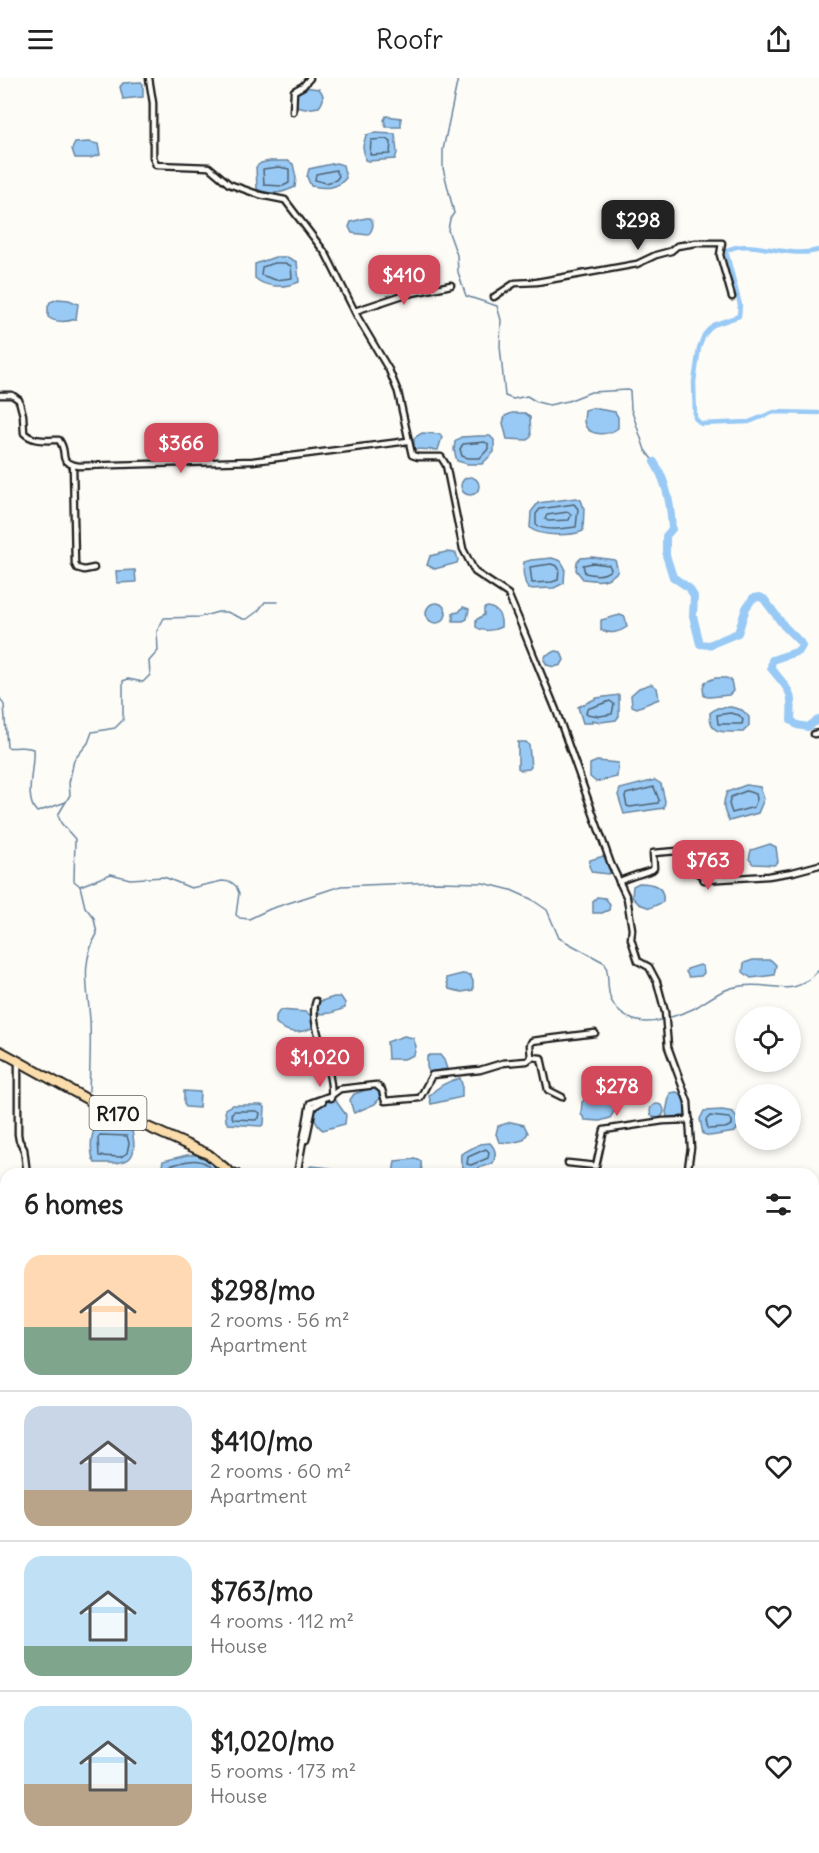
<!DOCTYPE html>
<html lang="en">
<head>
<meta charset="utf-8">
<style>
	body { margin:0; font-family:Delius,sans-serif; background:#f6f6f6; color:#222; height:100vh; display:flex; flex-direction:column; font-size:22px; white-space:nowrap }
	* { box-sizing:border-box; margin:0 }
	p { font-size:20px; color:#767676 }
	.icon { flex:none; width:33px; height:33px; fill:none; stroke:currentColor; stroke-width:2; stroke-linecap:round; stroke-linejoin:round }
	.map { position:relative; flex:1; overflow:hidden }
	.panel { position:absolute; left:0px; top:1090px; width:819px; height:686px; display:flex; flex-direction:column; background:#fff; border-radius:18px 18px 0 0; box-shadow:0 3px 9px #0003 }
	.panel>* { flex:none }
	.fabs { position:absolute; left:735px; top:928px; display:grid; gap:12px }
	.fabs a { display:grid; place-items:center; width:66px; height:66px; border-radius:50%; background:#fff; box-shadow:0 3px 9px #0003; font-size:30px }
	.price { position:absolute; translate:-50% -51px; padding:0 14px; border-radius:12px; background:#d1495b; color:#fff; font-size:20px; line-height:39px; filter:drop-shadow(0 2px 3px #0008) }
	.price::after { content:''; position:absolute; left:50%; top:36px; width:18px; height:14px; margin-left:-9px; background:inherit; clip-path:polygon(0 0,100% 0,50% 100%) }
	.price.on { background:#222; color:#fff }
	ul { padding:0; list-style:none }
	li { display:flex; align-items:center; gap:18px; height:150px; padding:0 24px }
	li+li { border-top:2px solid #e0e0e0 }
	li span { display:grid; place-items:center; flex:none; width:168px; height:120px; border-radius:18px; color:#555 }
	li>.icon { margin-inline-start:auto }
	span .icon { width:72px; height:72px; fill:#fffc; stroke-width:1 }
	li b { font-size:26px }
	h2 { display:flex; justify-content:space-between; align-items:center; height:72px; padding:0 24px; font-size:26px }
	header { display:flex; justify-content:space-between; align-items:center; height:78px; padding:0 24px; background:#fff; font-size:27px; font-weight:600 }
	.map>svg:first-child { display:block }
</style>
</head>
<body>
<header><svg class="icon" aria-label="menu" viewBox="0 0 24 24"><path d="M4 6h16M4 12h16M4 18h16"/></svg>Roofr<svg class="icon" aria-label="share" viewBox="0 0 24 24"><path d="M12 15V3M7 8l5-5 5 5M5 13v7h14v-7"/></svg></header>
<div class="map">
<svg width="819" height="1775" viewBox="0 0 819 1775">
	<rect width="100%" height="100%" fill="#fdfcf7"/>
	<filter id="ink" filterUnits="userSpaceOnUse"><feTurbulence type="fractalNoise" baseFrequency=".0167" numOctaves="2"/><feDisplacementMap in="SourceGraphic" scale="12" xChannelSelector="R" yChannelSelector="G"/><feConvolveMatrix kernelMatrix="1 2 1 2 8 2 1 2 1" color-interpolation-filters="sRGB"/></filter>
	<g filter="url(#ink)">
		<g fill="#99caf5" stroke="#67849e" stroke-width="1.5">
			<polygon points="141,4 143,6 143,19 123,21 120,9 123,5"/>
			<path d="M304 9 319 11C325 17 324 23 319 29L305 31 296 29 295 14Z"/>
			<polygon points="386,38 401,40 401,49 386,49 384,42"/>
			<polygon points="374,55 395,56 397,75 395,81 368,83 365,82 363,68 366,57"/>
			<polygon points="75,65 89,64 98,66 100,77 90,80 75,80 72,71"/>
			<path d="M270 83H288L293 86 296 100 295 109C283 115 269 118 257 111L256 89 261 85Z"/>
			<path d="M336 85 343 87 346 100C336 112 325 110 311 108L307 99 309 91Z"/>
			<path d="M366 140H370C375 145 373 152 368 157L352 155 349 149 351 144Z"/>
			<path d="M275 179H287L297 184 299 204C285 210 266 210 255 200V186Z"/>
			<path d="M58 221 69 222 78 226 76 241C67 244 56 245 48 239V229L50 224Z"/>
			<path d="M592 330 615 334 618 339V350C609 358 586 359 584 343 584 341 585 334 585 332Z"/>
			<polygon points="512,335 525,335 530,339 531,359 527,362 507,361 503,345 505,338"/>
			<polygon points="422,355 440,356 442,359 438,372 414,371 414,360"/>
			<polygon points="479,358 490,358 494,362 494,374 482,386 468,386 457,383 454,372 455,364 461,359"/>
			<circle cx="470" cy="408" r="9"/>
			<path d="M576 420 581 422 584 430 583 453C571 458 540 459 530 450L531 434 538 425Z"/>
			<polygon points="446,474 456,475 458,482 457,485 435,491 427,487 430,478"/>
			<path d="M592 479 615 482 618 493C607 505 598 503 583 501L576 492 577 484 581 480Z"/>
			<path d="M552 480 561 483 565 490 564 505 554 510 528 511C524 503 522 493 524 484L531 482Z"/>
			<polygon points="135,492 136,504 117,505 116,493"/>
			<circle cx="436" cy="535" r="10"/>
			<polygon points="463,529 469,531 467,541 463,543 453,543 453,535 459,534"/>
			<path d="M488 529C498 531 502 539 501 549 493 553 483 554 476 549V542L484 537V530Z"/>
			<path d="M620 537 625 539 627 549C620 554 610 557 601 552V542Z"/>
			<polygon points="556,573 561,574 564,582 561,587 554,589 547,587 544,582 546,577"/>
			<polygon points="715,600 726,600 731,602 733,613 729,617 710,619 704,618 703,610 705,604"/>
			<polygon points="651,606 657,610 659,621 637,630 632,628 631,617 639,610"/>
			<polygon points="619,617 619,638 616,642 601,644 592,642 592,645 583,645 578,629 597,620"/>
			<path d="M731 629 742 632 749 639V648L743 654C725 653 709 659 710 635L717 630Z"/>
			<polygon points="518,664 526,664 529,667 531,689 529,691 521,692 518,690"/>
			<polygon points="597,683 618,685 617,699 596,704 590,699 590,686"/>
			<polygon points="655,702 661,706 665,723 664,730 624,736 618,717 620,711"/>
			<path d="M746 707 760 709 764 721 758 735 729 743C723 732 722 726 727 714Z"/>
			<polygon points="770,766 776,769 778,784 774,787 753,786 749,781 751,772"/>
			<polygon points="715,768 727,769 733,786 726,796 710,798 695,791 694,780 700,774"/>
			<polygon points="604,778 612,794 608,796 592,794 589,788 590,782"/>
			<path d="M639 805C653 805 665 808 663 824L650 830 639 826 632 819 633 808Z"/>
			<polygon points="597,819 605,820 610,826 609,832 602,835 593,835 593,823"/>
			<polygon points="753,882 771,882 776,887 774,897 751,900 743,894 744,885"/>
			<polygon points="700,887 703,889 704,895 701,898 689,899 686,894 687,891"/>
			<polygon points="462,896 470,897 473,903 473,912 462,914 449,911 446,900"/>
			<polygon points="334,919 341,919 345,925 345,930 331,935 320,936 318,933 318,924"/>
			<path d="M280 932 306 934 314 940 312 950C298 956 288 956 276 945V938Z"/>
			<polygon points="404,958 413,960 416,968 414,977 404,981 388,981 387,964"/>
			<polygon points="430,977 440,977 444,982 447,991 429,994 427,989 427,979"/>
			<path d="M460 1000 462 1006V1019L431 1026 429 1018C437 1009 448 1003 460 1000Z"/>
			<polygon points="372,1010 378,1012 380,1020 375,1026 354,1035 353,1033 350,1022 354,1016"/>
			<polygon points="184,1013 200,1014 199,1030 186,1029 184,1026"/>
			<polygon points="676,1014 682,1016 685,1026 685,1038 667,1039 666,1034 670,1015"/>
			<polygon points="588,1019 617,1022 617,1029 610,1040 600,1043 585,1042 581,1036 582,1024"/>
			<path d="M336 1023 346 1037 345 1046 323 1052C315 1047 312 1037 315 1028L324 1024Z"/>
			<circle cx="657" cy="1033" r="7"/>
			<polygon points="232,1027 261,1027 265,1029 264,1046 261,1048 228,1046 226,1043 225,1031"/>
			<path d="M722 1032 733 1034C738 1041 741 1046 735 1054L710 1058 703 1056 700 1041 704 1033Z"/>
			<polygon points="511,1044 524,1047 528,1055 523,1062 511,1065 499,1064 496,1056 498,1048"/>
			<path d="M95 1051H121L132 1053C140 1088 123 1085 95 1085 90 1077 90 1059 95 1051Z"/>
			<path d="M490 1065C496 1071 497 1077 493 1085L468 1094C461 1089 460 1084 461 1076L480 1066Z"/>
			<polygon points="187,1077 204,1077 214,1083 217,1096 160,1096 163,1083"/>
			<polygon points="415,1081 421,1083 422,1096 393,1096 395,1083"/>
			<polygon points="311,1088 330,1090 335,1093 335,1096 305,1096 307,1091"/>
			<rect x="0" y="1122" width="6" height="27"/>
			<polygon points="6,1471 6,1505 0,1506 0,1472"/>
			<polygon points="20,1770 47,1770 52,1772 52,1775 16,1775"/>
		</g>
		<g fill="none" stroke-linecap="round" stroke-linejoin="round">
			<g stroke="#4e6273" stroke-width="1.5">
				<polygon points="386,61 391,64 390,76 370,77 371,62"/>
				<polygon points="279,89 289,91 289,105 283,108 264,107 263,91"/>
				<polygon points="336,92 339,98 336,102 326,105 315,102 316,96"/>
				<polygon points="275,185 285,185 291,188 292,200 276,202 261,197 262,189"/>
				<polygon points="485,364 488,366 488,371 480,380 468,380 462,378 460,371 463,366"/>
				<path d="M574 426 578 431 576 449C565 450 546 454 536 447V436L540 431Z"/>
				<polygon points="568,434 571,437 569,442 548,443 545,441 547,437"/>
				<path d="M593 485 609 487 611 491C605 499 593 497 585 495L583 487Z"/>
				<polygon points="551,486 557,488 559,491 558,502 552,504 532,505 530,489"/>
				<polygon points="610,623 614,626 612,636 600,638 586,636 587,631"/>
				<polygon points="730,635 739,637 743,642 742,646 718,646 717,637"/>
				<polygon points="654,709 659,722 658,725 630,729 627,728 625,719 626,716"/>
				<polygon points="746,713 756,716 757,721 754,729 732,735 729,726 731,719"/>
				<polygon points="715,775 723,776 726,785 723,790 711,792 701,787 700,783 703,779"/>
				<polygon points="234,1033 257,1033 260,1035 259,1040 256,1042 233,1041 231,1036"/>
				<polygon points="710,1038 729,1040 732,1043 732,1047 725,1050 708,1051 706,1042"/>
				<polygon points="100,1057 127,1058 129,1065 127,1075 121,1079 99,1078 98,1060"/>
				<polygon points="486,1071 489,1074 488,1080 471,1087 467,1086 468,1079"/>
				<path d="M166 1096 169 1088C181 1085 196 1078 208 1087L211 1096"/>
			</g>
			<g stroke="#67849e" stroke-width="1.5">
				<polyline points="458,0 443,72 443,90 454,135 450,141 448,152 457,177 458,194 466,218 497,228 501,242 500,268 505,318 513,321 527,318 537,324 549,327 568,323 591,314 628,312 630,313 631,331 645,372 654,384"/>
				<path d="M278 524H265L258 533 247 541H243L227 534H218L200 539 164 540 157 553 158 573 149 583 150 597 143 604 128 601 123 603V642L115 650 92 654 88 665 74 682 69 705 70 717 58 737 61 745 75 761 74 803 80 808 111 796 130 801 164 799 191 810 222 803 231 804 236 808 239 815 236 837 240 840 249 841 270 831 341 808 437 804 483 805 511 812 531 821 547 832 559 860 605 885C610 897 606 910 611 922 621 943 644 948 664 941"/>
				<path d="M0 620 4 627 7 669C16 671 23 667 33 671 35 689 23 721 37 734L66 724"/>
				<path d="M80 808 85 829 94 840 97 856C80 885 88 911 90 942 91 966 90 990 89 1013"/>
				<path d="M668 940C677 937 687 934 695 930 710 921 722 910 741 908 776 903 791 923 819 892"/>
				<polyline points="813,1169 819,1170"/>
			</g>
			<g stroke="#99caf5" stroke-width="4.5">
				<path d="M819 172C788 182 749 159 726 173L740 227 739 238 713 247 704 257 699 270 694 304 695 340 701 346 749 344 774 334 819 335"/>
				<polyline points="360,1770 361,1775"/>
			</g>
			<g stroke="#99caf5" stroke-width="8">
				<path d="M654 384C667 404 671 427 672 451L666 458V477L673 499 689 510 694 518 693 538 700 566 709 567 738 555 746 530 753 520 760 519 764 521 784 548 800 564 802 568 799 573 772 582 771 590C789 613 793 611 791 642L797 647 808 649 819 641"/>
				<polyline points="813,1621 819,1619"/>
				<polyline points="420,1775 428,1770"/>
			</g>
			<g stroke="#1c1c1c" stroke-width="9">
				<g id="minor">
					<polyline points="149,0 153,25 153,79 156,87 209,89 229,106 260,117 285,122 326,176 358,240 389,292 398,314 412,377 418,379 441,379 446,387 463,471 475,494 508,516 522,549 556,632 611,786 627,820 632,851 631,861 638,883 649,889 657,904 665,934 668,969 688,1024 691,1070 687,1096"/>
					<polyline points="293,34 294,13 303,8 310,0"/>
					<polyline points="494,219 515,205 537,204 637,186 656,177 671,173 677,168 696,165 722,165 720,177 732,219"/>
					<polyline points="355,233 403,217 451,207"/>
					<path d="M0 317H12L19 322 23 337 24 355C33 364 47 362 59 362 70 377 55 384 79 388L253 383 408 363"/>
					<polyline points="73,387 75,486 77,490 84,492 94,490"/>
					<polyline points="814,656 819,655"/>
					<path d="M619 804C624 800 644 795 652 792L654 790 653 775 690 772 693 792 702 798 704 802 768 798 793 794 819 787"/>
					<path d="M316 923C307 945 335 991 331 1020"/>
					<polyline points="531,979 541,980 548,1012 562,1019"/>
					<polyline points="18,984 18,1056 19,1062 24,1071 27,1096"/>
					<polyline points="306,1062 313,1029 323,1023"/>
					<polyline points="568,1085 596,1088 604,1052 663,1043 690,1042"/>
					<polyline points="297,1096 310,1025 332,1017 340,1011 376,1007 382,1012 385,1023 420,1020 432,997 480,992 503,985 527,983 531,980 530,967 532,963 595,955"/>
					<polyline points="3,1120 6,1119"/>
					<polyline points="0,1335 6,1335"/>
				</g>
			</g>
			<g stroke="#1c1c1c" stroke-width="12">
				<g id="primary">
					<polyline points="0,973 94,1025 208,1076 231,1095 236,1096"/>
					<polyline points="813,1376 819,1380"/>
				</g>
			</g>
			<use href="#minor" stroke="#fdfcf7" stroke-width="4.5"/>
			<use href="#primary" stroke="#faddab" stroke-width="8"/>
		</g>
	</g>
	<g text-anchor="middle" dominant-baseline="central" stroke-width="4.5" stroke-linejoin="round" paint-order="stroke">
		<rect fill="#fdfcf7" stroke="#605f5e" stroke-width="1.5" x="89.5" y="1018" width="57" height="34" rx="4.5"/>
		<g font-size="20" font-weight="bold" fill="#1c1c1c">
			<text x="118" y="1035">R170</text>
		</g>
	</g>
</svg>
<div class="fabs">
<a><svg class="icon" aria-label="locate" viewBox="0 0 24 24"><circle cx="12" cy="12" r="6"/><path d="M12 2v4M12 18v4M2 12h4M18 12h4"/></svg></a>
<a><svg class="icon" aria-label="layers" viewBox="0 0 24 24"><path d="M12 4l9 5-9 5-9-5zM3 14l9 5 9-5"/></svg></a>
</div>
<b class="price on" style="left:638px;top:173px">$298</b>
<b class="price" style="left:404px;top:228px">$410</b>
<b class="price" style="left:181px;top:396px">$366</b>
<b class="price" style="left:708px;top:813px">$763</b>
<b class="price" style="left:320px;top:1010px">$1,020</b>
<b class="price" style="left:617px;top:1039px">$278</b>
<section class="panel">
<h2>6 homes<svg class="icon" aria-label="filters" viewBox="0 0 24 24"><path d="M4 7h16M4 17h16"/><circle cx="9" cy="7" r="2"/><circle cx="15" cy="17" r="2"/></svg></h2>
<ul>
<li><span style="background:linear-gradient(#ffd9b3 60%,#7fa58c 0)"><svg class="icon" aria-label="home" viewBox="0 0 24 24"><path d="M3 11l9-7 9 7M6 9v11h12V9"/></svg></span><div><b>$298/mo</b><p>2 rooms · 56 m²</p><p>Apartment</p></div><svg class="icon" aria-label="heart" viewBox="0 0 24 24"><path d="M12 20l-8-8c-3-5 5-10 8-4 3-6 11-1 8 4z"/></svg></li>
<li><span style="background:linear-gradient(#c9d6e8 70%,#b9a48a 0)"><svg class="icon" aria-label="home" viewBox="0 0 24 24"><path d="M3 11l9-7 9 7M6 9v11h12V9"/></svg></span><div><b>$410/mo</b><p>2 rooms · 60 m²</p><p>Apartment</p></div><svg class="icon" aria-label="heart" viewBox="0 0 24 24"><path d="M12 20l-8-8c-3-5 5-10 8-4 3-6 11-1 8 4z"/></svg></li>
<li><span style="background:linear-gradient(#bfe0f5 75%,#7fa58c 0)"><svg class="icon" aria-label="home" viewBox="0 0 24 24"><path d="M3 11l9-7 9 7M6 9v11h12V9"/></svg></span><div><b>$763/mo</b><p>4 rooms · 112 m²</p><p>House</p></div><svg class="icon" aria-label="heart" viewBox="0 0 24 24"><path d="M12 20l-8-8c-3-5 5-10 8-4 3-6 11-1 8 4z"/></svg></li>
<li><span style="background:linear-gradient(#bfe0f5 65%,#b9a48a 0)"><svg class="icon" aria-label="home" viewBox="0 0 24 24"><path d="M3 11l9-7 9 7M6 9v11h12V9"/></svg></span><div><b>$1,020/mo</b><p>5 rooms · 173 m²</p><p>House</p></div><svg class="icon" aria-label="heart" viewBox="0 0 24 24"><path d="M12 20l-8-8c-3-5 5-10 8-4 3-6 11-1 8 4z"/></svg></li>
</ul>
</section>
</div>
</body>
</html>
